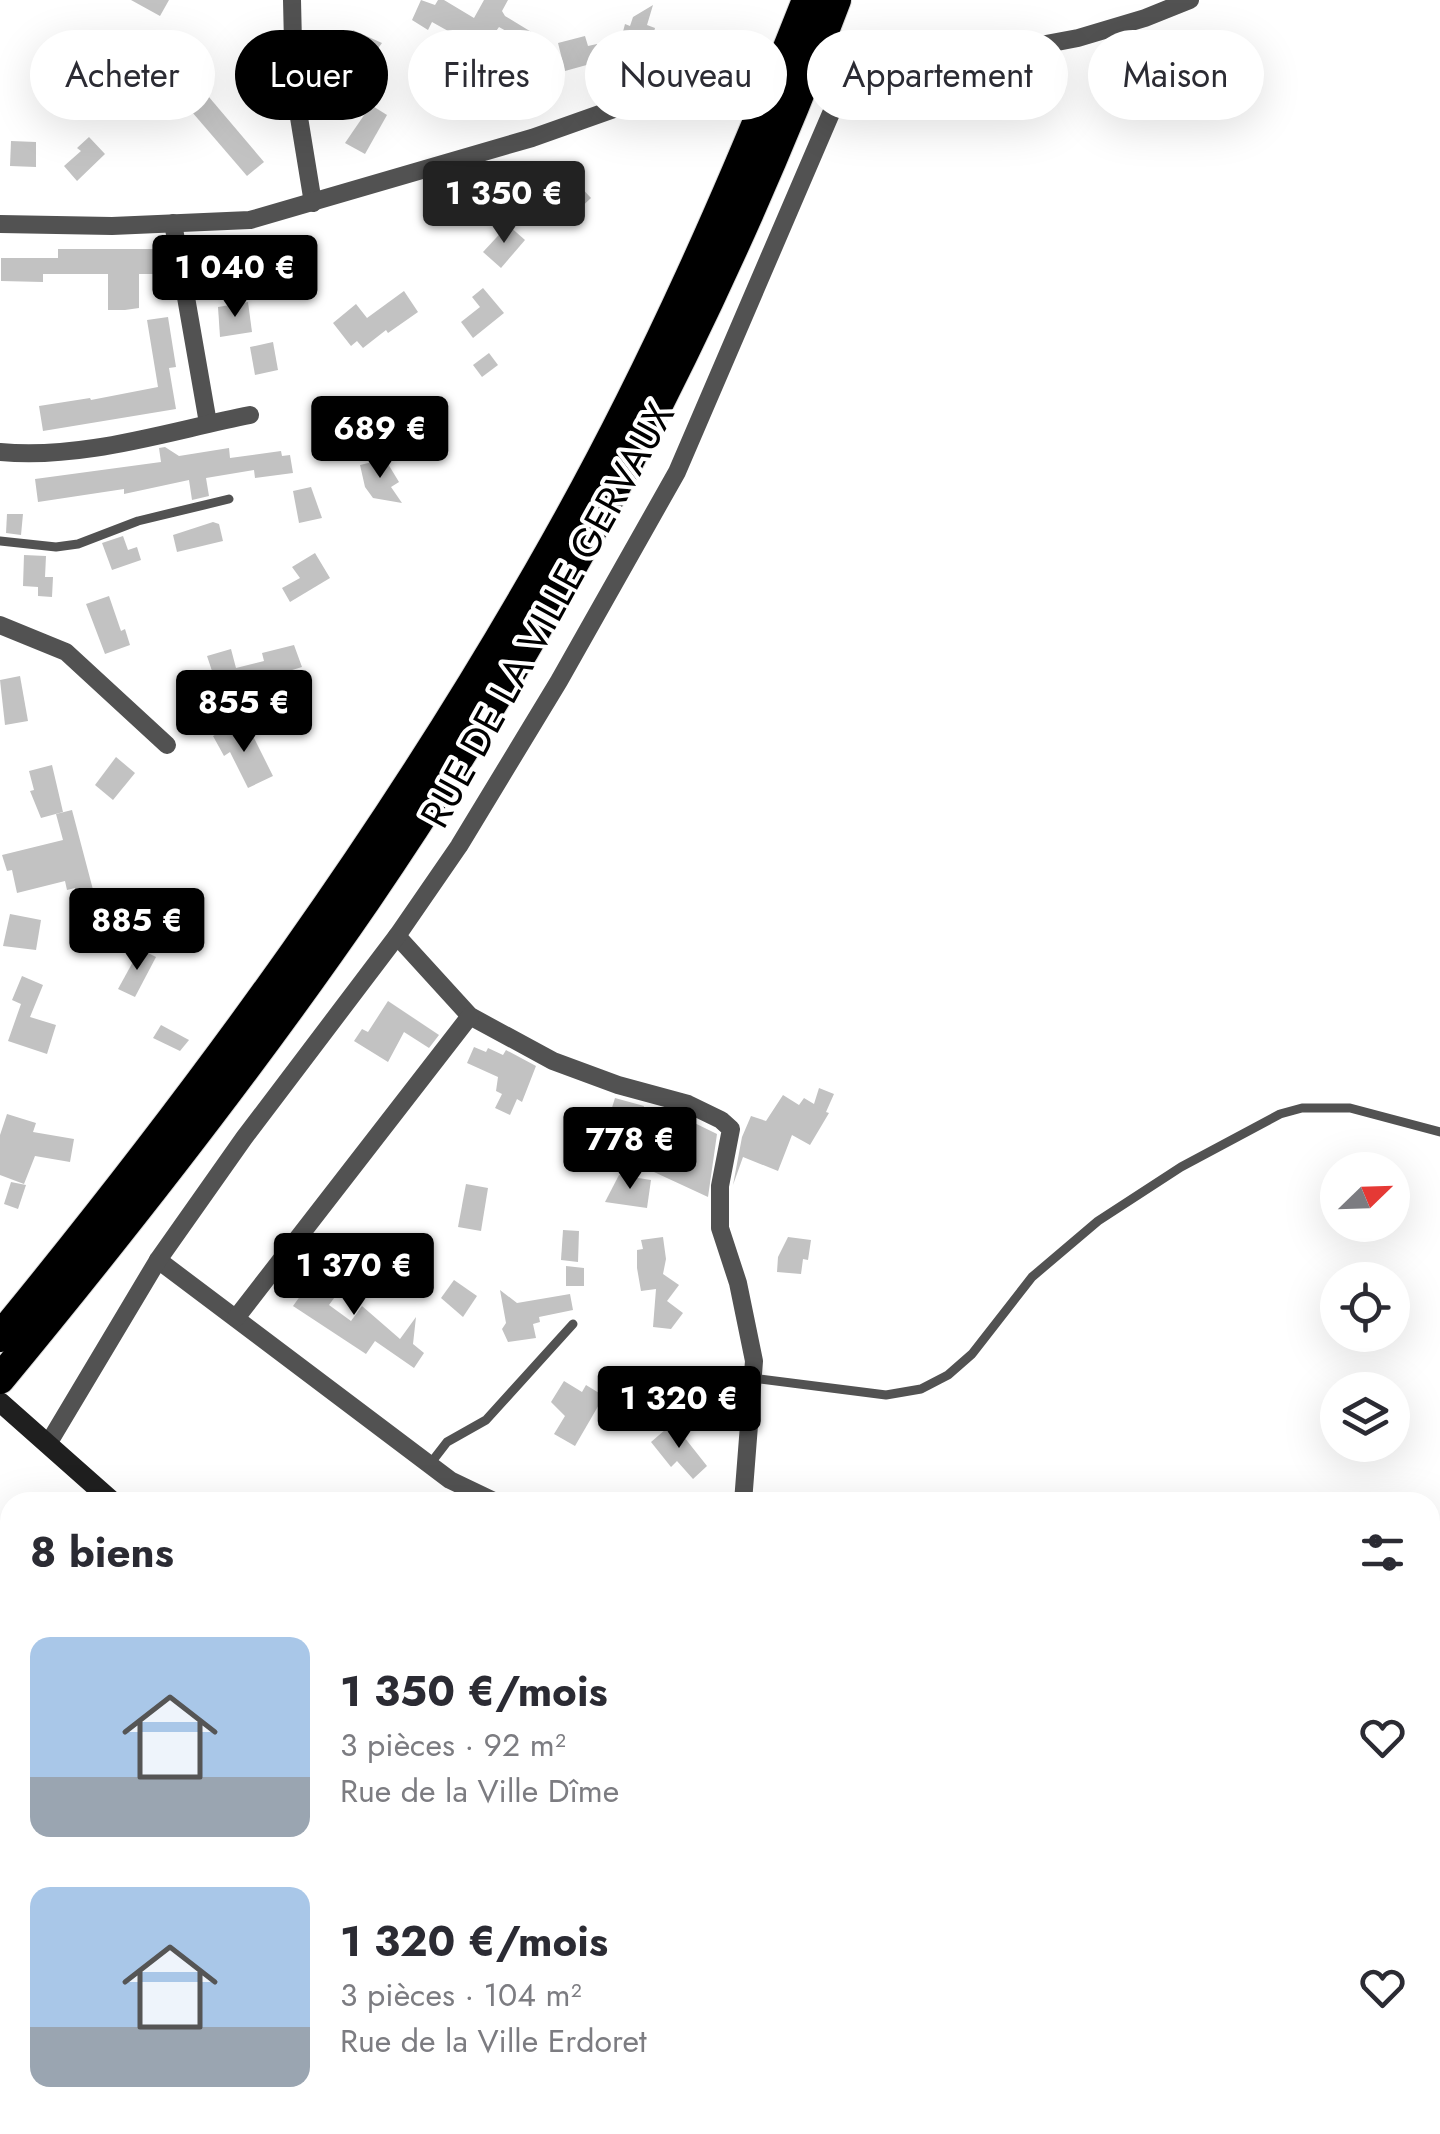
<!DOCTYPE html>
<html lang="fr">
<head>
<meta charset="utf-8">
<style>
	body { margin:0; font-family:Jost,sans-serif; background:#f2f2f3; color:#2b2b33; height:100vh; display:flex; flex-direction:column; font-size:38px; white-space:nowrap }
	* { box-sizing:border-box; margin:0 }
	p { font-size:32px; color:#7c7c81 }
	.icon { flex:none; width:55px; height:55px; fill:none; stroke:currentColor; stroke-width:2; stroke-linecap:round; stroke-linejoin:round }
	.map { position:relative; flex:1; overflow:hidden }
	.side { position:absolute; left:0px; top:1492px; width:1440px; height:642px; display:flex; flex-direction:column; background:#fff; border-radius:30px 30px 0 0; box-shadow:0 10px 40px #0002 }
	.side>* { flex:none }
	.hud { position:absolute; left:30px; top:30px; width:1380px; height:90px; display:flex; gap:20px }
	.needle { width:65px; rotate:67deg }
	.buttons { position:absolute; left:1320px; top:1152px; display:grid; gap:20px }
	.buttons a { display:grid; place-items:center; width:90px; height:90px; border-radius:50%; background:#fff; box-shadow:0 10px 40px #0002; font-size:50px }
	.price { position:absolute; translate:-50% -85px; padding:0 22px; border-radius:10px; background:#000; color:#fff; font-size:32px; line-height:65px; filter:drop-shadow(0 2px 5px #0008) }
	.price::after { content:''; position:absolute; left:50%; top:60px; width:30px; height:22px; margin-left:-15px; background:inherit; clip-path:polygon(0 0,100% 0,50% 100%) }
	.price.active { background:#222; color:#fff }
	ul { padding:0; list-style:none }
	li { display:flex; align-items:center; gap:30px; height:250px; padding:0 30px }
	li span { display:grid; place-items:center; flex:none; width:280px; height:200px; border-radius:20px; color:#555 }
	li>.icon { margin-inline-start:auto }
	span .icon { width:120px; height:120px; fill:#fffc; stroke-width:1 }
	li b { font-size:42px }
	h2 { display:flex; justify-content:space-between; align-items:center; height:120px; padding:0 30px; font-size:42px }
	.tag { padding:0 35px; border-radius:45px; background:#fff; box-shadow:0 10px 40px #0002; font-size:35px; line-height:90px }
	.tag.active { background:#000; color:#fff }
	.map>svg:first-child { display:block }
</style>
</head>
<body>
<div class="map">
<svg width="1440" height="2134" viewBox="0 0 1440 2134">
	<rect width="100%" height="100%" fill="#fff"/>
	<polygon fill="#d9d9d9" points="550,2125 819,2125 829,2134 539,2134"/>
	<g fill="#c2c2c2">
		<polygon points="131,0 169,0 160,16"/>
		<polygon points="421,0 435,5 438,0 444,0 474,18 484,0 508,0 502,11 505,16 533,33 527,43 499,27 475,61 485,66 476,81 467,76 464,80 439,66 457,36 432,22 428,30 412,20"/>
		<polygon points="653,5 647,25 655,28 649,51 620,43 625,24 630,26 633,17"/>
		<polygon points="353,30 382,43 360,73 351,68 347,75 335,68"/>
		<polygon points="585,36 588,46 597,44 601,61 565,71 558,43"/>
		<polygon points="118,66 133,113 115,119 100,79 106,77 104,70"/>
		<polygon points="515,68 518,80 548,71 552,83 522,93 517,97 520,107 503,112 490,75"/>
		<polygon points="203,90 264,162 247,176 186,105"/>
		<polygon points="371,105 387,115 365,154 345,143"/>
		<polygon points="89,137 105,154 77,181 64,166 81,151 77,148"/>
		<polygon points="11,141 36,142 36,167 10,166"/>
		<polygon points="576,182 591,198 576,212 575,221 555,222 552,206 554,187 570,187"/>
		<polygon points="508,225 525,240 501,268 483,252"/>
		<polygon points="252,244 253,247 264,245 271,265 206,280 201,253"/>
		<polygon points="58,249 156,249 156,274 139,274 139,308 125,310 108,310 108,274 43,274 43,282 1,281 1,258 58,258"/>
		<polygon points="483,288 504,313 473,338 461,322 480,307 472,297"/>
		<polygon points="404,291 418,312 388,333 386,330 363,348 357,341 351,346 333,323 356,304 367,318"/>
		<polygon points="248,302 252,332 220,337 218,307"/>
		<polygon points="168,317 176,367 169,368 176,409 43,431 39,406 90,398 91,400 158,387 147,320"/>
		<polygon points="273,342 278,370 255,375 250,347"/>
		<polygon points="489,353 498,365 482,377 473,365"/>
		<polygon points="427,417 437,436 405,454 396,433"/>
		<polygon points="351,426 352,431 361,430 364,448 318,455 315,436"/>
		<polygon points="165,447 179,456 229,448 230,458 281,451 282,456 290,455 293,473 255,478 254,470 206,478 209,496 192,500 189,480 124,494 124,489 38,502 35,479 161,462 159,448"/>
		<polygon points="385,459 399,482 391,487 402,503 373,498 365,487 360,465"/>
		<polygon points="311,487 322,518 299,523 293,491"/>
		<polygon points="7,514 23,514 21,535 6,533"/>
		<polygon points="213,522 219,524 223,541 177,552 173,535"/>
		<polygon points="123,536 128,550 137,547 141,560 112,570 102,543"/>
		<polygon points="315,553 330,578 290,602 282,588 300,578 292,567"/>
		<polygon points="24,555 46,556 45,577 53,577 52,597 38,596 38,587 23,586"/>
		<polygon points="109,596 121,631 125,629 130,645 105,654 86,604"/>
		<polygon points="294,645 302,667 234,688 237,697 202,707 197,689 209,686 205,673 212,671 207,656 231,649 236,668 264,661 262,653"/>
		<polygon points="20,676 28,721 5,725 0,680"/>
		<polygon points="235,724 241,735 250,730 273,776 248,788 230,752 224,756 213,736"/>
		<polygon points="116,757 135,773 113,800 95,785"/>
		<polygon points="52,765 63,812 41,818 30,791 34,790 29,771"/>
		<polygon points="72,810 96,901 79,905 75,888 67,890 65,881 17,893 12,870 7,871 2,855 63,840 56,814"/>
		<polygon points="10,914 41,920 36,950 3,946"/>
		<polygon points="140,949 156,957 135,997 118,989"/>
		<polygon points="22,976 43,985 30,1017 56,1025 47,1054 8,1041 21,1004 12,1000"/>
		<polygon points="388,1001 439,1035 429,1048 404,1032 388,1062 354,1041 362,1029 368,1032"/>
		<polygon points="161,1025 189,1040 180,1051 153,1038"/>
		<polygon points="474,1047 486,1052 488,1048 503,1055 506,1050 536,1066 522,1102 517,1099 510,1115 495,1108 502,1094 496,1091 498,1077 467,1063"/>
		<polygon points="819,1088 834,1094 826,1112 829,1113 810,1145 792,1135 778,1171 743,1157 733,1185 742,1137 751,1116 766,1121 783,1095 799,1105 804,1098 814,1104"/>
		<polygon points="615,1098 644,1106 639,1126 609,1117"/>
		<polygon points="7,1114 36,1123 33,1132 74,1139 70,1162 35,1156 24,1184 0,1175 0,1135"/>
		<polygon points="676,1114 717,1134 708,1197 654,1172 665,1154 673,1158 687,1128 673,1124"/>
		<polygon points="619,1175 651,1180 647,1208 605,1202"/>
		<polygon points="11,1182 26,1185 18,1209 4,1204"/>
		<polygon points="466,1184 488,1188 481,1231 458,1227"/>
		<polygon points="563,1230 579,1231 578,1262 561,1260"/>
		<polygon points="663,1237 666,1259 663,1274 679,1285 667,1301 683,1313 671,1329 653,1327 656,1289 641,1291 637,1268 637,1250 643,1249 641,1240"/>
		<polygon points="788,1237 811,1240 808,1260 803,1259 801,1274 777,1272 778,1257"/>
		<polygon points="407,1246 425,1248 421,1284 386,1279 389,1258 405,1260"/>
		<polygon points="338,1255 356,1268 329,1305 351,1321 362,1306 400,1339 416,1317 413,1344 424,1353 414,1368 375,1341 366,1354 293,1306 306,1288 313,1293"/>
		<polygon points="566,1266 584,1268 584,1286 566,1286"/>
		<polygon points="454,1280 477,1296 463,1317 441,1298"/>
		<polygon points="500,1290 517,1303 570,1294 573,1310 539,1317 540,1322 533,1324 536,1338 508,1342 502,1329 506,1323"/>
		<polygon points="564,1381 582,1392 586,1385 604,1396 575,1446 554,1434 565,1416 551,1402"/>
		<polygon points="673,1423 707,1466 693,1479 677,1461 671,1467 651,1442"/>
	</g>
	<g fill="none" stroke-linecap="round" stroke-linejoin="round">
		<g stroke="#dbdbdb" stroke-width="32">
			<g id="highway">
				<path d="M0 1337C205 1087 396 826 555 543 653 370 734 185 807 0"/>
				<path d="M0 1379C128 1224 252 1066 366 900 556 621 717 316 836 0"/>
			</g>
		</g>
		<g stroke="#525252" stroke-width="9">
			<polyline points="0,541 56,547 78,544 138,521 229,499"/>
			<polyline points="752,1378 886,1395 921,1389 948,1375 972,1354 1032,1277 1098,1221 1181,1167 1280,1114 1302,1108 1350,1108 1440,1132"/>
			<polyline points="430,1464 447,1442 486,1420 573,1324"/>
			<polyline points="0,1858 10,1853"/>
			<polyline points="0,2013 10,2026"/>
			<polyline points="1313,2125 1314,2134"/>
			<polyline points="312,2134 318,2125"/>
			<polyline points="1177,2134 1182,2125"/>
		</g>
		<g stroke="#525252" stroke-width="18">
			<polyline points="292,0 294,87 313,203"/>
			<polyline points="173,223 208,423"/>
			<polyline points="0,224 112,226 250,220 532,138 676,87"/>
			<path d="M0 452C83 460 169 431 250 415"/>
			<polyline points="0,625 66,652 167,745"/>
			<polyline points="397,936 470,1016 553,1061 618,1085 688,1104 721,1120 731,1129 720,1186 720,1228 738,1283 754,1361 743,1502"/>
			<polyline points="158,1260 450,1480 496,1502"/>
			<polyline points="236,1318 470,1016"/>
			<polyline points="48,1444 158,1260 244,1138 397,936 459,846 559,681 677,472 844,83 879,65 946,63 1078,38 1145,18 1190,0"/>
			<polyline points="1430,1779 1440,1778"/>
			<polyline points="330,2125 337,2134"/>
		</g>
		<g stroke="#1f1f1f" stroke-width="20">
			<polyline points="0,1402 113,1502"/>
			<polyline points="850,2125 860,2134"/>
			<polyline points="496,2134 507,2125"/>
		</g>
		<use href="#highway" stroke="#000" stroke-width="30"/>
	</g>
	<g text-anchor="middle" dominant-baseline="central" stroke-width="8" stroke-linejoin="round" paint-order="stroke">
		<g font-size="40" fill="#000" stroke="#fff">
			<text transform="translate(547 615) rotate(-61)">RUE DE LA VILLE GERVAUX</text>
		</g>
	</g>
</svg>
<div class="buttons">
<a><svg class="needle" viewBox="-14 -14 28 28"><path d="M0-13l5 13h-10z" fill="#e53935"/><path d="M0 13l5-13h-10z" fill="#7c7c81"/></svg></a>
<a><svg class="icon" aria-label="locate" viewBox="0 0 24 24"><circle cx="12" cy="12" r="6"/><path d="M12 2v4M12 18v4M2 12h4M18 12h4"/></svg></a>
<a><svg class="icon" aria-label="layers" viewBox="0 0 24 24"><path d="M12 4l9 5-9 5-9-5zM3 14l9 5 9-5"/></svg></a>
</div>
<b class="price active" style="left:504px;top:246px">1 350 €</b>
<b class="price" style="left:235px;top:320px">1 040 €</b>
<b class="price" style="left:380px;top:481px">689 €</b>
<b class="price" style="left:244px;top:755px">855 €</b>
<b class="price" style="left:137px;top:973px">885 €</b>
<b class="price" style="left:630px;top:1192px">778 €</b>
<b class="price" style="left:354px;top:1318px">1 370 €</b>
<b class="price" style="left:679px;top:1451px">1 320 €</b>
<div class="hud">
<a class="tag">Acheter</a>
<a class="tag active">Louer</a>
<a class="tag">Filtres</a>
<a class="tag">Nouveau</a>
<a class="tag">Appartement</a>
<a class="tag">Maison</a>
</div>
<section class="side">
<h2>8 biens<svg class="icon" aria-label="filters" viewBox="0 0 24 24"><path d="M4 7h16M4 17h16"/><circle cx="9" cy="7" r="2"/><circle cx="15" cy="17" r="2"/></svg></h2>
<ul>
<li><span style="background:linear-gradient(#a9c7e8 70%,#9aa5b1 0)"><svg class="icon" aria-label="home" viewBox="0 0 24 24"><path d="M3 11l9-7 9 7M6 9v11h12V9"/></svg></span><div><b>1 350 €/mois</b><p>3 pièces · 92 m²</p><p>Rue de la Ville Dîme</p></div><svg class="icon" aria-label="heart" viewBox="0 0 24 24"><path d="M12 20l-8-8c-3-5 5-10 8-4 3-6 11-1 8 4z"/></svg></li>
<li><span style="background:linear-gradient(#a9c7e8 70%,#9aa5b1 0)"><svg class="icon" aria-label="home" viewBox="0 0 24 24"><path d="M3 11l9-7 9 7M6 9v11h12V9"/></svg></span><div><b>1 320 €/mois</b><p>3 pièces · 104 m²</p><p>Rue de la Ville Erdoret</p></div><svg class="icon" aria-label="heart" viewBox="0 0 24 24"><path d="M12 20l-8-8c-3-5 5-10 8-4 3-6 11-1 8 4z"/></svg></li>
</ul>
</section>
</div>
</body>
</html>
